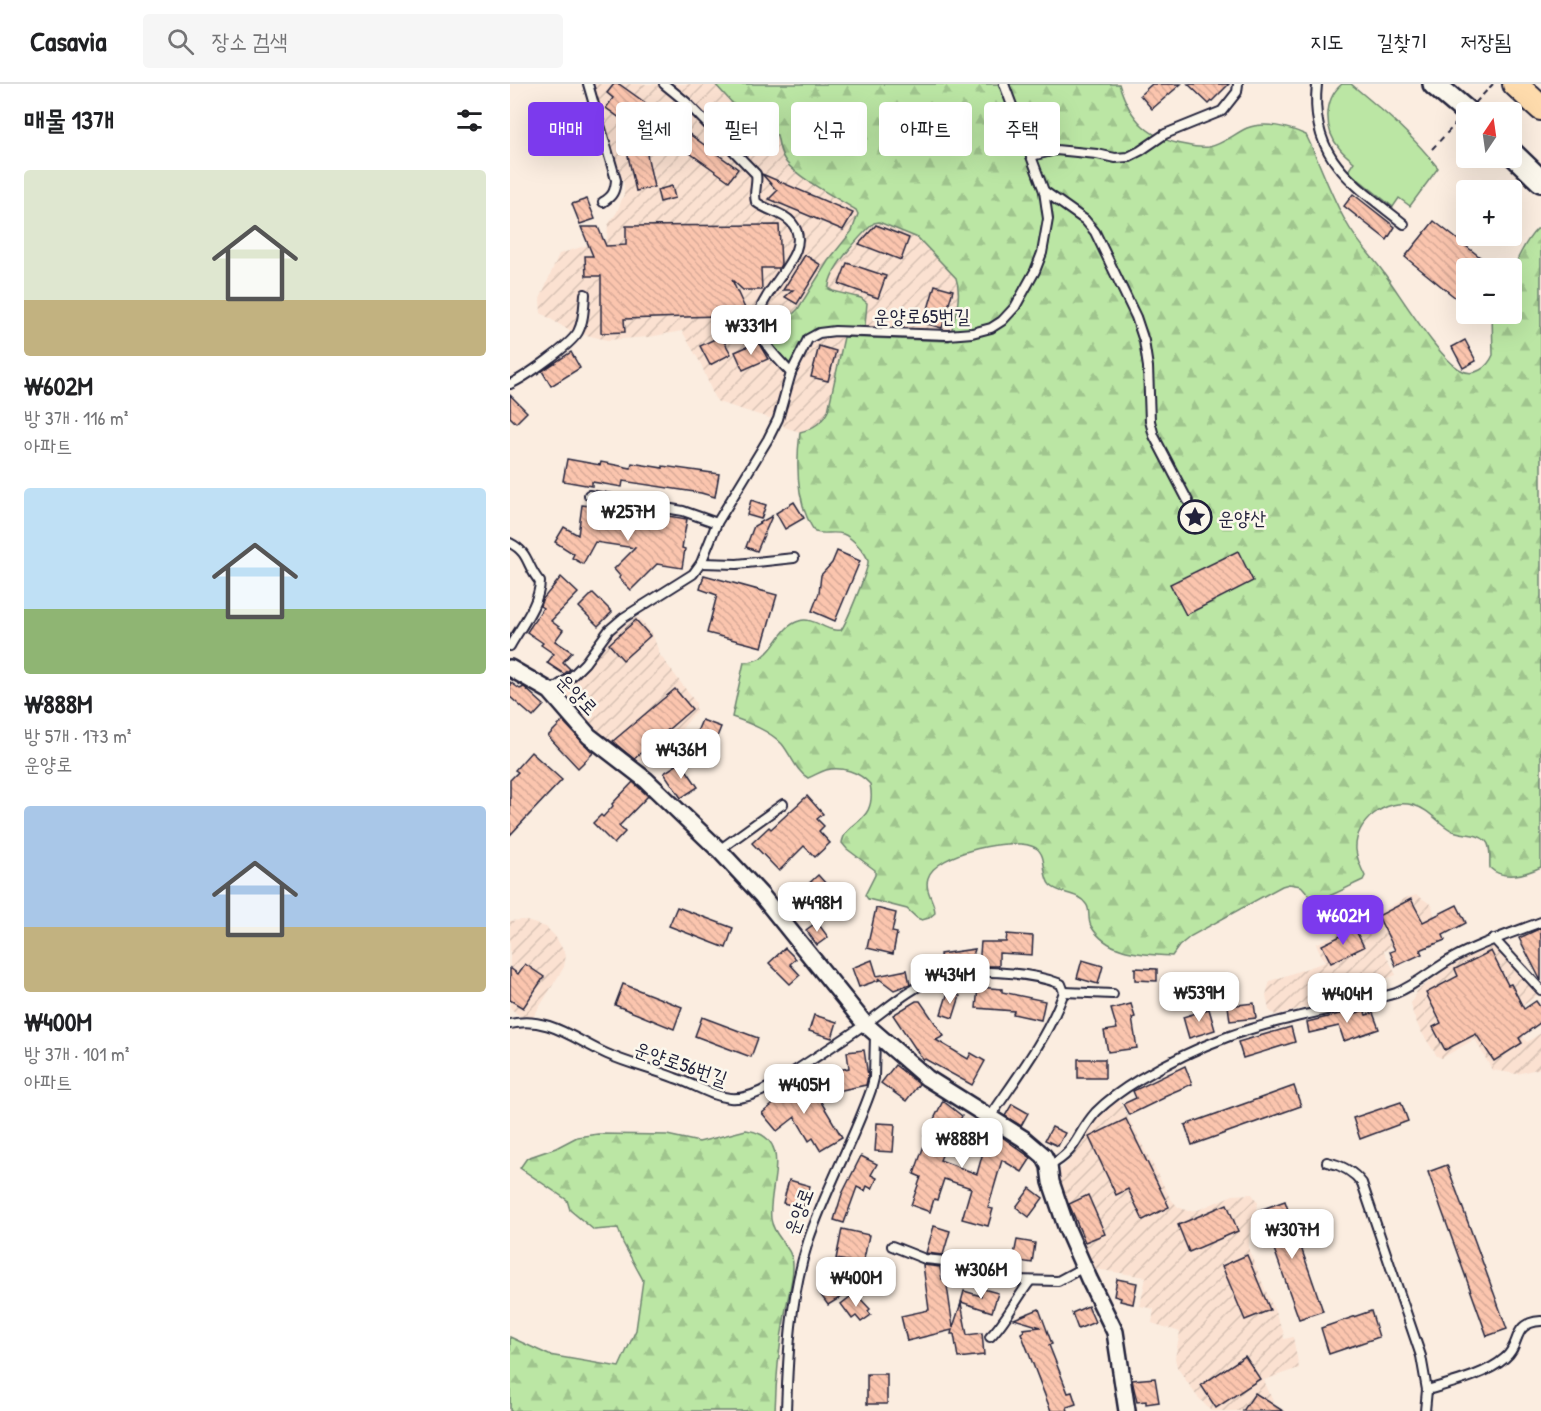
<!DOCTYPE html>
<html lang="ko">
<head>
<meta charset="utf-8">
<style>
	body { margin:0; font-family:"Patrick Hand","Poor Story",sans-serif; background:#f6f6f6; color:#202124; height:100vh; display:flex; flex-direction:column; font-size:22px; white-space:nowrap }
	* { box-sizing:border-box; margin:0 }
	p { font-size:20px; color:#757577 }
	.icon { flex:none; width:33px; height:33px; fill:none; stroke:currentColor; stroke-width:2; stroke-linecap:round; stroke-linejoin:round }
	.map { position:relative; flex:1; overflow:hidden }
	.side { display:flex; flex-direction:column; background:#fff; width:510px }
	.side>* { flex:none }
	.guide { position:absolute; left:18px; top:18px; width:570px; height:54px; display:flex; gap:12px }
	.needle { width:39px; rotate:13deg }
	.tools { position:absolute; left:946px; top:18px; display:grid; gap:12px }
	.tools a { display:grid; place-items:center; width:66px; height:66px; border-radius:6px; background:#fff; box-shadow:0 6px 24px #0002; font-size:30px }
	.price { position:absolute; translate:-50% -51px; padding:0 14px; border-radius:12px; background:#fff; color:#222; font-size:20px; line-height:39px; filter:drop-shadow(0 2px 3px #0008) }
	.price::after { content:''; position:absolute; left:50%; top:36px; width:18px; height:14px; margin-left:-9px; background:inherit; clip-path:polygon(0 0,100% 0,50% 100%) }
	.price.on { background:#7c3aed; color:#fff }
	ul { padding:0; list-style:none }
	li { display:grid; align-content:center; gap:12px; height:318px; padding:0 24px }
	li span { display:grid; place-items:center; height:186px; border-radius:6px; color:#555 }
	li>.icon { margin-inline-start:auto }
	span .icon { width:108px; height:108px; fill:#fffc; stroke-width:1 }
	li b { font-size:26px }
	h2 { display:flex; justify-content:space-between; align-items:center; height:72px; padding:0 24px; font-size:26px }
	.pill { padding:0 21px; border-radius:6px; background:#fff; box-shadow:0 6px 24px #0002; font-size:21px; line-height:54px }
	.pill.on { background:#7c3aed; color:#fff }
	header { display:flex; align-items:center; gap:36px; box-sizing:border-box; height:84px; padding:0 30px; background:#fff; border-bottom:2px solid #e0e0e0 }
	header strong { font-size:28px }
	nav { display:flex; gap:33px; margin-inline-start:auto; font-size:21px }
	.search { width:420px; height:54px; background:#f6f6f6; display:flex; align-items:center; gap:15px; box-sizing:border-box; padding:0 21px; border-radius:6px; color:#757577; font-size:22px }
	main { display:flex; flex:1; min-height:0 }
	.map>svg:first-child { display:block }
</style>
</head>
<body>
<header>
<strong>Casavia</strong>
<div class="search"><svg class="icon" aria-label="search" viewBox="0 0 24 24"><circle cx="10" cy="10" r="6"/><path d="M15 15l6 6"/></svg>장소 검색</div>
<nav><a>지도</a><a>길찾기</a><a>저장됨</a></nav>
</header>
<main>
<section class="side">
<h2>매물 13개<svg class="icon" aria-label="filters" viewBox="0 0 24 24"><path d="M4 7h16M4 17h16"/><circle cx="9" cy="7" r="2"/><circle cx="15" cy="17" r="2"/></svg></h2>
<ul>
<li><span style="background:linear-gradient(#dfe7d0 70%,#c2b280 0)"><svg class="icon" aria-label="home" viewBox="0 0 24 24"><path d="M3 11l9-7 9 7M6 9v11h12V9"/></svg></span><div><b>₩602M</b><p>방 3개 · 116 m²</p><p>아파트</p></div></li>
<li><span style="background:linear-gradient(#bfe0f5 65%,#8fb573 0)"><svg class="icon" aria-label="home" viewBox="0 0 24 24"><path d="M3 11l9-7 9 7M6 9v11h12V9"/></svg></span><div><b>₩888M</b><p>방 5개 · 173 m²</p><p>운양로</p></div></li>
<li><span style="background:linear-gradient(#a9c7e8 65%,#c2b280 0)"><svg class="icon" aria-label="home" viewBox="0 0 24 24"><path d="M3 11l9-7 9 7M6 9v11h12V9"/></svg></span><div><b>₩400M</b><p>방 3개 · 101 m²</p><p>아파트</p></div></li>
</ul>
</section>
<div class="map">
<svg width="1031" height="1327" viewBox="0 0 1031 1327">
	<defs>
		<pattern id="industrial-furrows" width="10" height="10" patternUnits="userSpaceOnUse" patternTransform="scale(1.5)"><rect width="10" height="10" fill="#fbe1d1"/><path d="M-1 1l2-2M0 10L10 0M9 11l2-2" fill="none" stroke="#d7c1b4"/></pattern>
		<pattern id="forest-firs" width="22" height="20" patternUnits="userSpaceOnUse" patternTransform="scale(1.5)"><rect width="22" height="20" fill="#bbe6a4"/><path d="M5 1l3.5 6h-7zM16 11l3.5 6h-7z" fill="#a0c58e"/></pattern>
		<pattern id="building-back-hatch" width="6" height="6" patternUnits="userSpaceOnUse" patternTransform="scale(1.5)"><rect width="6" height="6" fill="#fbc5ae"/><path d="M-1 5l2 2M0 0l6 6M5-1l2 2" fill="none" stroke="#d7a997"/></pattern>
	</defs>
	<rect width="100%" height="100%" fill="#fbede0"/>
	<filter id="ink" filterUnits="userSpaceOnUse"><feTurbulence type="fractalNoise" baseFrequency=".0167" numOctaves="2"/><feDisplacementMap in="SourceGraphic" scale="12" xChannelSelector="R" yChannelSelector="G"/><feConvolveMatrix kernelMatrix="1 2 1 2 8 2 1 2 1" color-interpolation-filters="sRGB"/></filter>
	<g filter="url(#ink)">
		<g fill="url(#industrial-furrows)">
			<polygon points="84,0 205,0 244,43 253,49 267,51 269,62 277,80 313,106 347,126 347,135 342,147 318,177 288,225 277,236 255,247 261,258 281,281 265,332 259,334 208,318 204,313 191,280 172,247 139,253 97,256 60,247 31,229 30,215 49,170 97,155 98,141 107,128 114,110 114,101 91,28"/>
			<polygon points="369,138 408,154 446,194 449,202 449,211 442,247 352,244 355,241 351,214 319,205 319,200 322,191 329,180 359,144"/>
			<polygon points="311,253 334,253 318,327 314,336 307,341 290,348 274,343 272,338 289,284 297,267 305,257"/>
			<polygon points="125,534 129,534 142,549 150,571 186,619 186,627 170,647 136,675 125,679 77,641 53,612 53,607 78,583 106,547"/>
			<polygon points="907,811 922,821 926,840 874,867 886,891 817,918 765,931 759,926 756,911 760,897 815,878 806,860 898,813"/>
			<polygon points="13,836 36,843 45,852 56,871 54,883 22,935 10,932 0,924 0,837"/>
			<polygon points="981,862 987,865 1028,911 998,932 1017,958 1031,949 1031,984 1007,990 982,986 965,955 932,974 927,972 910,946 903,930 901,919 907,907 938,884 967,867"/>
			<polygon points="609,1016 660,1114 668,1123 678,1127 688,1126 723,1111 742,1110 748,1119 739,1152 739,1167 773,1247 774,1255 783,1253 789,1284 754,1296 767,1327 701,1327 686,1311 667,1283 665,1274 670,1248 642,1239 644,1225 630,1222 636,1193 585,1185 576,1174 553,1115 549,1095 550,1086 562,1074 587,1034"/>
		</g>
		<path fill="#bbe6a4" stroke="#6e8470" stroke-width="1.5" d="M832 0H841C873 27 903 51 928 84L900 122 889 114 883 123 838 87 844 78C839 74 834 70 830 65 814 47 813 16 832 0Z"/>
		<g fill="url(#forest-firs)" stroke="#6e8470" stroke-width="1.5">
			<path d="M205 0H609C620 36 639 55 676 61 684 63 691 64 699 63 713 60 724 50 737 44 754 37 779 43 796 51 810 79 820 110 836 138 846 157 862 172 874 189 891 212 929 275 951 286 964 294 978 283 983 271L982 230H1002C1002 217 1000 203 1002 191 1005 177 1017 155 1027 145H1031V783C1016 790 994 797 980 784 979 776 982 763 976 757 967 748 952 752 941 746 928 739 919 725 903 721 876 714 844 737 846 766 847 775 851 784 855 792L853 796C843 800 813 818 804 815 799 813 795 805 791 802L779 800 772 802 681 852 669 862 662 872C633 870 598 871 581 842 577 835 581 826 576 820 568 808 550 811 540 801 531 791 538 772 526 764 505 751 425 769 418 794 414 807 425 817 425 829L419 834 412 836 407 834 397 825 358 815 355 811 365 791V786L337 765 332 759C335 736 368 740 360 700 349 688 332 682 316 686 309 688 304 692 298 694 286 687 281 671 272 660 260 647 239 639 222 633L234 578C266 578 265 544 289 537 304 532 317 549 331 546 336 540 359 484 358 477 356 468 341 453 333 450 324 447 314 451 305 448 286 420 286 380 290 348 303 345 312 339 318 327L334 253 439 257C443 237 453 214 446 194L408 154 369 138 364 139C351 151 317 187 319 205L323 207 351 214 357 219 355 241 352 244 310 245 295 255 281 281C269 272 261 259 255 247L277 236 288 225 318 177 342 147 348 130 346 126C327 114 289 95 276 78 270 70 269 61 267 51L253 49 244 43Z"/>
			<path d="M236 1046C286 1053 257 1103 261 1135 263 1152 283 1164 283 1180 284 1194 277 1216 275 1230 269 1263 266 1294 265 1327H0V1253L39 1271 109 1283 126 1246 133 1196 113 1159 108 1144 84 1146 60 1126 57 1116 10 1084 17 1074 46 1064 67 1053 88 1050 157 1051 189 1058Z"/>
		</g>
		<g fill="url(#building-back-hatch)" stroke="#22223b" stroke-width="1.5">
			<polygon points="104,0 109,0 228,85 219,97 129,33 144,103 126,107 114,54 132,50 96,24 103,14 97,9"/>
			<polygon points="642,0 671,0 642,25 630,11"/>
			<polygon points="678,0 719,0 699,20"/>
			<polygon points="210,27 219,37 227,30 236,41 230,47 237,55 228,63 202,34"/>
			<polygon points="252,90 343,129 333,146 259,115 267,107"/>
			<polygon points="162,102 165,114 150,118 147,106"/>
			<polygon points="843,110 885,143 877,156 834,122"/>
			<polygon points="77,115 85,135 70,140 62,120"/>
			<polygon points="924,137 984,184 957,184 957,223 895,173"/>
			<polygon points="269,141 271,180 269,184 251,184 252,206 233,206 222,196 238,231 114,235 115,248 91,249 91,192 76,192 75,172 83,172 71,143 88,143 96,162 116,161 116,142"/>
			<polygon points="366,141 399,154 391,176 349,160"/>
			<polygon points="295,171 311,181 287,220 275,213 283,206 273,206"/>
			<polygon points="337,179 376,192 368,214 329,200"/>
			<polygon points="425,201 443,206 432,244 414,239"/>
			<polygon points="211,252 221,270 200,281 190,262"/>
			<polygon points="955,256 966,277 953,284 942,263"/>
			<polygon points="248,258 258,275 233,286 225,268"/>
			<polygon points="309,262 326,267 318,297 301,293"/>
			<polygon points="61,268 70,284 41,302 32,287"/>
			<polygon points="0,311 17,328 6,339 0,333"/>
			<polygon points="57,375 90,381 91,378 121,384 122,379 153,384 153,382 209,390 205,413 191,409 113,397 112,403 82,398 82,402 53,397"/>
			<polygon points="241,416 256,421 251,435 237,431"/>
			<polygon points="284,418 294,434 275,445 266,429"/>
			<polygon points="72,421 95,424 94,433 150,442 152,431 177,435 172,464 175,465 172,484 147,480 121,506 109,494 110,492 104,485 125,464 85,458 73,480 62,474 64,470 45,458 54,443 68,451"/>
			<polygon points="262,432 247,467 236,463 244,442"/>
			<polygon points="327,467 350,477 325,537 302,527 309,509 311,491 322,479"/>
			<polygon points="728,467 743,497 676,531 660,500"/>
			<polygon points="194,491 267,511 252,563 197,549 207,511 190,505"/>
			<polygon points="51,493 68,509 41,537 53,546 45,557 62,568 53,578 60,585 54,590 37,579 44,570 31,561 33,559 17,548 33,524 30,522 32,516"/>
			<polygon points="83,509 102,528 88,542 69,523"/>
			<polygon points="126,536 140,552 113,576 99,560"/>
			<polygon points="0,598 10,605 14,603 34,621 23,633 0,613"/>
			<polygon points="165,605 182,625 124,675 107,661 103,657"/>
			<polygon points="192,636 211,643 205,658 186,650"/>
			<polygon points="53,637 83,669 68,684 38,652"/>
			<polygon points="21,668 52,696 0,751 0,696 8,688 5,686"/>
			<polygon points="171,678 188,703 171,714 154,689"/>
			<polygon points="123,698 138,712 109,742 115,748 104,760 83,739 91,731 93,733 103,722 102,720"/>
			<polygon points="297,712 313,730 307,735 314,742 309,747 320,759 305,773 294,762 269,787 242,759 259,743 261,745"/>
			<polygon points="308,791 325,810 310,824 293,805"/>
			<polygon points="901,815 913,838 947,821 956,839 933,851 935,856 910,866 912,870 886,882 880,868 885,866 868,832"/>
			<polygon points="167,823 223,844 216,864 159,842"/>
			<polygon points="366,824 386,829 382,848 387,849 383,870 357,864"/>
			<polygon points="307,838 318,853 307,861 296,846"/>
			<polygon points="1031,844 1031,897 1009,854"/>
			<polygon points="845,845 854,863 821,879 812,861"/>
			<polygon points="497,850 523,852 522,871 489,869 489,882 469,882 471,858 496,858"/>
			<polygon points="275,864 286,875 280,880 290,891 280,900 259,879"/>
			<polygon points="465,865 461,878 431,882 430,870"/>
			<polygon points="981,867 998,901 1001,900 1014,925 1026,917 1031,924 1031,938 1009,954 1012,959 984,977 966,950 935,966 923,943 931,939 916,909 948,892 945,885"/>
			<polygon points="362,876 367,892 397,886 400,900 384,906 368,894 369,896 349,903 342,884"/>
			<polygon points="572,876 593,882 588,900 567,894"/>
			<polygon points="15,880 34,893 13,924 0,916 0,884 8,890"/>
			<polygon points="625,884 647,885 647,897 625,896"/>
			<polygon points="113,900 172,923 164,945 105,921"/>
			<polygon points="468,903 492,905 492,908 535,917 531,936 503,930 504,927 466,924"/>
			<polygon points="438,908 450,912 443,934 431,930"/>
			<polygon points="406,917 410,917 434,952 426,956 458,975 461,969 475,977 462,1001 415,975 413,976 383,931"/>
			<polygon points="744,919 746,934 720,937 718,922"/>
			<polygon points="621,920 625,933 622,934 627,964 598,968 594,947 607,945 601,925"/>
			<polygon points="699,925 705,946 679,954 673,933"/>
			<polygon points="854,926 856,931 863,929 869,945 834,957 829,942 799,949 797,938 838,928 839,932"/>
			<polygon points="304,931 327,938 322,954 299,947"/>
			<polygon points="192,933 248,954 241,973 185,952"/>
			<polygon points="781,943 785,958 733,974 728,958"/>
			<polygon points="354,966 358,992 356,1001 312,1010 308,989 339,984 337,968"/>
			<rect x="568" y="975" width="27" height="19"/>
			<polygon points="385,981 409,1000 396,1017 371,999"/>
			<polygon points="675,982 682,1000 654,1012 654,1014 619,1031 613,1020 626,1014 623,1007"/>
			<polygon points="294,996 311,1018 332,1053 310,1066 303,1054 299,1057 285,1033 267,1047 252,1029"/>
			<polygon points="784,1002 791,1022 682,1061 675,1041"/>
			<polygon points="433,1017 452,1032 442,1051 441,1050 430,1076 467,1090 475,1061 480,1063 488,1050 521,1074 512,1088 492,1076 478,1124 483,1125 478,1142 452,1135 461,1104 434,1095 427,1116 424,1115 420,1128 401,1121 411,1093 404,1090 417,1053 414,1052 419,1043 432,1044 423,1037"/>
			<polygon points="891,1018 898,1037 850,1055 843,1034"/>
			<polygon points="502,1020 518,1029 511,1042 495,1032"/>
			<polygon points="616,1035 659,1123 633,1136 618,1105 606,1111 579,1053"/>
			<polygon points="367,1039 385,1040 383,1068 365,1067"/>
			<polygon points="542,1043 555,1049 548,1062 535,1056"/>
			<polygon points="351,1072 367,1080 361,1091 367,1094 362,1105 357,1102 355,1107 347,1103 334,1139 324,1136 332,1110"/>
			<polygon points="937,1081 997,1245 977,1252 918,1088"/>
			<polygon points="279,1096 300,1102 293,1124 273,1119"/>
			<polygon points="520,1104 533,1114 519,1133 506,1123"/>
			<polygon points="578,1111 595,1150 575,1158 559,1120"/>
			<polygon points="775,1117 813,1227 789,1235 750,1126"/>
			<polygon points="717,1120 728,1147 679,1168 668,1141"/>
			<polygon points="424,1142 440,1147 433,1171 416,1169"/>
			<polygon points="332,1145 359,1151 353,1180 326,1175"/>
			<polygon points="507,1156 525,1159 522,1179 503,1176"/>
			<polygon points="737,1171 760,1226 735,1236 712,1182"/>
			<polygon points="413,1181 430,1183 432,1195 436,1195 443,1243 451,1219 457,1251 472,1249 474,1271 448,1274 444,1250 441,1250 442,1246 397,1257 391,1232 419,1226"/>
			<polygon points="607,1195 627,1199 623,1220 610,1217 611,1214 604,1212"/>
			<polygon points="321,1198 331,1213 318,1221 308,1207"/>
			<polygon points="473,1205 488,1209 482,1228 451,1218 454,1207 471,1212"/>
			<polygon points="345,1209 360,1225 358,1227 361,1231 351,1238 346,1232 342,1235 331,1220"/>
			<polygon points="578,1222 585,1238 568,1245 562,1229"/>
			<polygon points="529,1225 542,1260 539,1261 558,1309 562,1308 566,1320 557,1323 558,1327 541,1327 511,1249 514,1247 513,1245 531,1243 504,1235"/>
			<polygon points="861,1227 869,1253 819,1270 811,1244"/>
			<polygon points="735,1272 750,1295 706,1324 691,1301"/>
			<rect x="357" y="1290" width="20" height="30"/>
			<polygon points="645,1294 649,1318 636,1320 636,1317 627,1318 622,1296"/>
			<polygon points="745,1309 773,1327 733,1327"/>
		</g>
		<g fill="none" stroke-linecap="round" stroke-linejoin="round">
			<g stroke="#22223b" stroke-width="12">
				<g id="service">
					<path d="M78 0 106 96C105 107 103 112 93 118"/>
					<path d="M154 0 176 18 246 90C248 100 243 108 246 118 257 127 273 128 282 139 309 172 235 212 250 248 256 264 270 277 281 289"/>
					<path d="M807 0C799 75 843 99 894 140"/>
					<polyline points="521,72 546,66 587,70 605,74 618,73 630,67 655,50 712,27 727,8 728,0"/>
					<polyline points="534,107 575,136 585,148 626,233 634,257 638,283 640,337 644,352 678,417"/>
					<path d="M0 300C14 294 61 261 68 248 74 237 74 222 75 210"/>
					<polyline points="79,411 173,427 207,439"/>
					<path d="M0 459C20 469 16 482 30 498 29 521 11 542 0 562"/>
					<polyline points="191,479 227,480 284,474"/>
					<polyline points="40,607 61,593 75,579 99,546 113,534 183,490 191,479 207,439 258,355 268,335 281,289 298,255 309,249 325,247 438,251 462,249 481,244 492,237 505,223 525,187 532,169 538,135 534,107 494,0"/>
					<polyline points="209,766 273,720"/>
					<polyline points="984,855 1031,906"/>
					<polyline points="554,908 603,910"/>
					<path d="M0 940C37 931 65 956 97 970 119 980 143 985 165 994 184 1000 200 1012 220 1014 242 1016 265 1000 282 989 307 972 333 956 358 938 379 923 401 903 426 894 457 883 521 888 551 900L554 908C538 953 507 993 480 1033"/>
					<path d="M817 1078C831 1081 843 1087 852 1099L911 1272 917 1306 915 1327"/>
					<path d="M539 1082C568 1067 566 1050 586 1028 598 1016 615 1004 630 995 657 979 687 964 717 953 772 933 830 925 886 909 908 900 924 884 945 873 973 858 1002 849 1031 838"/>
					<polyline points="382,1162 415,1175 454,1179 504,1196 548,1197 574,1183"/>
					<path d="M480 1253C496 1237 506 1215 520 1197"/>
					<path d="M917 1306C941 1299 976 1291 995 1274 1012 1260 1001 1239 1031 1237"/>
					<path d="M276 1327C278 1271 280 1213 298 1158 315 1106 343 1058 361 1006L364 994 365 950"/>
				</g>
			</g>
			<g stroke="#22223b" stroke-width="20">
				<polyline id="minor" points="0,584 40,607 79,652 136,696 209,766 252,812 355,940 417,994 514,1055 534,1072 539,1082 541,1098 557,1145 579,1195 605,1248 617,1327"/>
			</g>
			<g stroke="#22223b" stroke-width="26">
				<g id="secondary">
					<polyline points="924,0 957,28"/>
					<polyline points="1002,69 1031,97"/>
				</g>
			</g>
			<g stroke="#22223b" stroke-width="28">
				<polyline id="trunk" points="1005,0 1031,24"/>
			</g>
			<use href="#service" stroke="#fbf7ec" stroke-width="8"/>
			<use href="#minor" stroke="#fbf7ec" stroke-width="15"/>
			<use href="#secondary" stroke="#fbf7ec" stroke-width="21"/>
			<use href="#trunk" stroke="#fedbac" stroke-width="24"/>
			<polyline stroke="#22223b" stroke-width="2" stroke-dasharray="6 4.5" stroke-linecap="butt" points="922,65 983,0"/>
		</g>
	</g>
	<defs>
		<g id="sight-ring" transform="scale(1.725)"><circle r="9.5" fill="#fbf7ec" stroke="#22223b" stroke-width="1.5"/><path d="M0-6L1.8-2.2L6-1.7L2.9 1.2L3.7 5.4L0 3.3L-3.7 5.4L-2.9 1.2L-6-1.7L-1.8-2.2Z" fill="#22223b"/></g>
	</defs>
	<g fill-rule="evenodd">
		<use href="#sight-ring" x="685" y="433"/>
	</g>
	<g text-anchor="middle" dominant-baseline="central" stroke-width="5" stroke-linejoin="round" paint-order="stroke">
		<g font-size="20" fill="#22223b" stroke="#fbf7ec">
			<text x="412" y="231">운양로65번길</text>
			<text transform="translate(68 610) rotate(46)">운양로</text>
			<text transform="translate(171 979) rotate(19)">운양로56번길</text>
			<text transform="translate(288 1127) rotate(-69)">운양로</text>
		</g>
		<g font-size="20" fill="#22223b" stroke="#fbf7ec" text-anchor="start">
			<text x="708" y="433">운양산</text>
		</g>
	</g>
</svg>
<div class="tools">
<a><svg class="needle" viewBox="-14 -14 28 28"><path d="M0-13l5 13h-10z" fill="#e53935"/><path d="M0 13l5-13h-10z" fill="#757577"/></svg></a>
<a>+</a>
<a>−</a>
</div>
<b class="price" style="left:241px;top:272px">₩331M</b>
<b class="price" style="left:118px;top:458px">₩257M</b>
<b class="price" style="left:171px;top:696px">₩436M</b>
<b class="price" style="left:307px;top:849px">₩498M</b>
<b class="price on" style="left:833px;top:862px">₩602M</b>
<b class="price" style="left:440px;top:921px">₩434M</b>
<b class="price" style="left:689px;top:939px">₩539M</b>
<b class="price" style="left:837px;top:940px">₩404M</b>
<b class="price" style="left:294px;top:1031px">₩405M</b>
<b class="price" style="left:452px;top:1085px">₩888M</b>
<b class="price" style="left:782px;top:1176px">₩307M</b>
<b class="price" style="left:471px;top:1216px">₩306M</b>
<b class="price" style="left:346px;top:1224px">₩400M</b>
<div class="guide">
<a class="pill on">매매</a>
<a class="pill">월세</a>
<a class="pill">필터</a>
<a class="pill">신규</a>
<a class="pill">아파트</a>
<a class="pill">주택</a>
</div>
</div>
</main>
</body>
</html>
